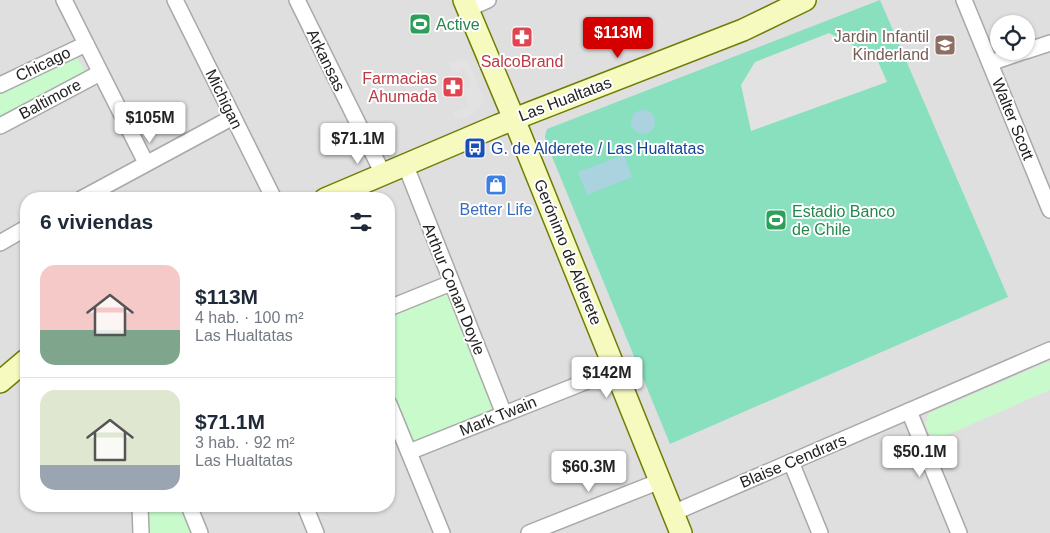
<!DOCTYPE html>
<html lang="es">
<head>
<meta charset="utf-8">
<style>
	body { margin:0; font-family:Helvetica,sans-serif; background:#f6f6f7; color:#1f2937; height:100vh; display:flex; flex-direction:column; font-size:19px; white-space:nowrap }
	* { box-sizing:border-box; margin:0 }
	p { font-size:16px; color:#747a83 }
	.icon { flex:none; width:28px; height:28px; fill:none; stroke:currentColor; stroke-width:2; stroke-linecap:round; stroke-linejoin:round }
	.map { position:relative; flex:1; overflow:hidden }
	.details { position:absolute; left:20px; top:192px; width:375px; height:320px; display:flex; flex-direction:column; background:#fff; border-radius:20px; box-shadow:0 1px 4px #0004 }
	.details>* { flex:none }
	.controls { position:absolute; left:990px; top:15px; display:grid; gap:10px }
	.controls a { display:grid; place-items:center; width:45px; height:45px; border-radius:50%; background:#fff; box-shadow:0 1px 4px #0004; font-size:25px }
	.price { position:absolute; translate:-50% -42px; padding:0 11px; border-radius:5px; background:#fff; color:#222; font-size:16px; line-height:32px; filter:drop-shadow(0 1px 2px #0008) }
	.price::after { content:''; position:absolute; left:50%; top:30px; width:15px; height:11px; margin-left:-8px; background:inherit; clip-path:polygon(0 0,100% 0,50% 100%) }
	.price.current { background:#d40000; color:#fff }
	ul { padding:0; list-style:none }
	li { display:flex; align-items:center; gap:15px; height:125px; padding:0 20px }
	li+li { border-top:1px solid #e0e1e3 }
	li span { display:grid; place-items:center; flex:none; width:140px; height:100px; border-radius:15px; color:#555 }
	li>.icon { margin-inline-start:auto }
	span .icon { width:60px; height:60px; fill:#fffc; stroke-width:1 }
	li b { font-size:21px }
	h2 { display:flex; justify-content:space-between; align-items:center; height:60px; padding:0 20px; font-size:21px }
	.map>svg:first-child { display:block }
</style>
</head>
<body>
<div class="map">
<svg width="1050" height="533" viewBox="0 0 1050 533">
	<rect width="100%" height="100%" fill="#f2efe9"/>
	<path fill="#e0dfdf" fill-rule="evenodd" d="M0 0H1050V533H0ZM999 24H1026V51H999ZM26 199H389V506H26Z"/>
	<g fill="#c8facc">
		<polygon points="74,53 88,76 0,123 0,90"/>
		<polygon points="445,290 494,411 409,445 389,394 389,313"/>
		<polygon points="1050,361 1050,390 933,441 925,424 929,413"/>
		<polygon points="146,506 184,506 194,533 148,533"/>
	</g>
	<polygon fill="#88e0be" points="880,0 1008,297 670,444 546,142 545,136 547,129"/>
	<g fill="#e2e2e2">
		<polygon points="829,33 876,57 887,82 751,131 741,85 755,62"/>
		<polygon points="467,58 485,101 474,114 463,118 454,117 453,113 469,106 463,90 472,85 464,69 453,74 448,63"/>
	</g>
	<g fill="#aad3df">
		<circle cx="643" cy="122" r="12"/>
		<polygon points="624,155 632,177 587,195 578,172"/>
	</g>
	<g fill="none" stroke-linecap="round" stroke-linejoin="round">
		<g stroke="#a9a9a9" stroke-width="18">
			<g id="street">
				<polyline points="64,0 146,163"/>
				<polyline points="175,0 274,199"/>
				<polyline points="297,0 383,174"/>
				<polyline points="964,0 1050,210"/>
				<polyline points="468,9 488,0"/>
				<polyline points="1026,51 1050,43"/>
				<polyline points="990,63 1025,51"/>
				<polyline points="0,85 86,44"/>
				<polyline points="0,126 100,73"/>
				<polyline points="405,164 504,414"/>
				<polyline points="81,199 233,117"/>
				<polyline points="0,243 26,228"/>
				<polyline points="389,308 451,283"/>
				<polyline points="389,404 442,533"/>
				<polyline points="909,411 959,533"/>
				<polyline points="409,452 615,370"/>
				<polyline points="791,462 820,533"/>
				<polyline points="140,506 141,533"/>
				<polyline points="189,506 200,533"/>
				<polyline points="305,506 316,533"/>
				<polyline points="673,513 1050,350"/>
				<polyline points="529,533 660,481"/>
			</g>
		</g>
		<g stroke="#707d05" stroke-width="24">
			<g id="secondary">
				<polyline points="464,0 514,119 681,533"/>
				<polyline points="325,199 499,125 743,30 805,0"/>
				<polyline points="0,382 26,360"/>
			</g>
		</g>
		<use href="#street" stroke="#fff" stroke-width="15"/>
		<use href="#secondary" stroke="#f7fabf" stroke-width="21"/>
	</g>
	<defs>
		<g id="stadium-square" transform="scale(1.125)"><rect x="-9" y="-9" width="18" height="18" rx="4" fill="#2e9e5b" stroke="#fff"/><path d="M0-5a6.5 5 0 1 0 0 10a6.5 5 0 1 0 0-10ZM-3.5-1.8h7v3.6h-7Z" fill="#fff"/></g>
		<g id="pharmacy-square" transform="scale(1.125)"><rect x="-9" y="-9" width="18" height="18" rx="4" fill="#e0444e" stroke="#fff"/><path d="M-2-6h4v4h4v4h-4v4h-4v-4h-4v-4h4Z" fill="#fff"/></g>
		<g id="school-square" transform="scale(1.125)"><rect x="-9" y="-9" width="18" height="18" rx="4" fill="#8d6e63" stroke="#fff"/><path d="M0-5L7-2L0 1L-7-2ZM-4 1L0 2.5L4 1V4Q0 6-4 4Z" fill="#fff"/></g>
		<g id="bus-square" transform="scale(1.125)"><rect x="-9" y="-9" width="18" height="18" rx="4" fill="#1a4fb4" stroke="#fff"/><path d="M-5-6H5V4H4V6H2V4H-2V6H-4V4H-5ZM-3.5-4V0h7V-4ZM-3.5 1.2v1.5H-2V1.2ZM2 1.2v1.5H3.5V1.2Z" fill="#fff"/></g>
		<g id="shop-square" transform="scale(1.125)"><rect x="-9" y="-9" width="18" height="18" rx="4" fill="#3f7fe0" stroke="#fff"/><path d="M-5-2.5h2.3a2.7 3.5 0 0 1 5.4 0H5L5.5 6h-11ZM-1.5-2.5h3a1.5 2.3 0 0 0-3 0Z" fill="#fff"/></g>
	</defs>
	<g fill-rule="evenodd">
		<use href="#stadium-square" x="420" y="24"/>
		<use href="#pharmacy-square" x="522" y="37"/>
		<use href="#school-square" x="945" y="45"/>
		<use href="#pharmacy-square" x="453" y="87"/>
		<use href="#bus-square" x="475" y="148"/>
		<use href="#shop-square" x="496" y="185"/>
		<use href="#stadium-square" x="776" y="220"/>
	</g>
	<g text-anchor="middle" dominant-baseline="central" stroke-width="4" stroke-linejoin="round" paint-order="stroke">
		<g font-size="16" fill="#27864d" stroke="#fff" text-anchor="start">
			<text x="436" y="24">Active</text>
			<text x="792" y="211">Estadio Banco<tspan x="792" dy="18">de Chile</tspan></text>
		</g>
		<g font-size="16" fill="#785e54" stroke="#fff" text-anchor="end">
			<text x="929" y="36">Jardin Infantil<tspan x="929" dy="18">Kinderland</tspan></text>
		</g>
		<g font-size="16" fill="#222" stroke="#fff">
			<text transform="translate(326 60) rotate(64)">Arkansas</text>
			<text transform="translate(43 64) rotate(-26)">Chicago</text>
			<text transform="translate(50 99) rotate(-28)">Baltimore</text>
			<text transform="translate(224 99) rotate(64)">Michigan</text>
			<text transform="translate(565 99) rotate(-21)">Las Hualtatas</text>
			<text transform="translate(1013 119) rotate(68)">Walter Scott</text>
			<text transform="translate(568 252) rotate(68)">Gerónimo de Alderete</text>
			<text transform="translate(454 289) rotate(68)">Arthur Conan Doyle</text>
			<text transform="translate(498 416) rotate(-22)">Mark Twain</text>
			<text transform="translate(793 461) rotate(-23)">Blaise Cendrars</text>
		</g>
		<g font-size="16" fill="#be3a42" stroke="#fff">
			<text x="522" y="61">SalcoBrand</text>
			<text x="437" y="78" text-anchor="end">Farmacias<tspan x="437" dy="18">Ahumada</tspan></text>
		</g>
		<g font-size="16" fill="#164399" stroke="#fff" text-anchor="start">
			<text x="491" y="148">G. de Alderete / Las Hualtatas</text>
		</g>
		<g font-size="16" fill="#366cbe" stroke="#fff">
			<text x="496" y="209">Better Life</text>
		</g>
	</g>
</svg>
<div class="controls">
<a><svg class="icon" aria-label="locate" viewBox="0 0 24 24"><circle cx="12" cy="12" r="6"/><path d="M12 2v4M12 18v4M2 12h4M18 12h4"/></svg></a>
</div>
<b class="price current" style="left:618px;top:59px">$113M</b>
<b class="price" style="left:150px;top:144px">$105M</b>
<b class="price" style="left:358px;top:165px">$71.1M</b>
<b class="price" style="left:607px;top:399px">$142M</b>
<b class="price" style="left:920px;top:478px">$50.1M</b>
<b class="price" style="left:589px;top:493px">$60.3M</b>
<section class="details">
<h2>6 viviendas<svg class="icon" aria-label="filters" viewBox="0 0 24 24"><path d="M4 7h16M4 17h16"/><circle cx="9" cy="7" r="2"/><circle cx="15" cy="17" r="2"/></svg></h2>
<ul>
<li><span style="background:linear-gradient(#f6c9c9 65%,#7fa58c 0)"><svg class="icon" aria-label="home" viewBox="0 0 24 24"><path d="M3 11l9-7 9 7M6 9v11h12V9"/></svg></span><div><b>$113M</b><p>4 hab. · 100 m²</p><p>Las Hualtatas</p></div></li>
<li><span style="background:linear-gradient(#dfe7d0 75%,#9aa5b1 0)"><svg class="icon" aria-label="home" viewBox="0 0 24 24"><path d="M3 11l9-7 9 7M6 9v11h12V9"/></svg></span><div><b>$71.1M</b><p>3 hab. · 92 m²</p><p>Las Hualtatas</p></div></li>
</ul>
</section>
</div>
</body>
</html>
